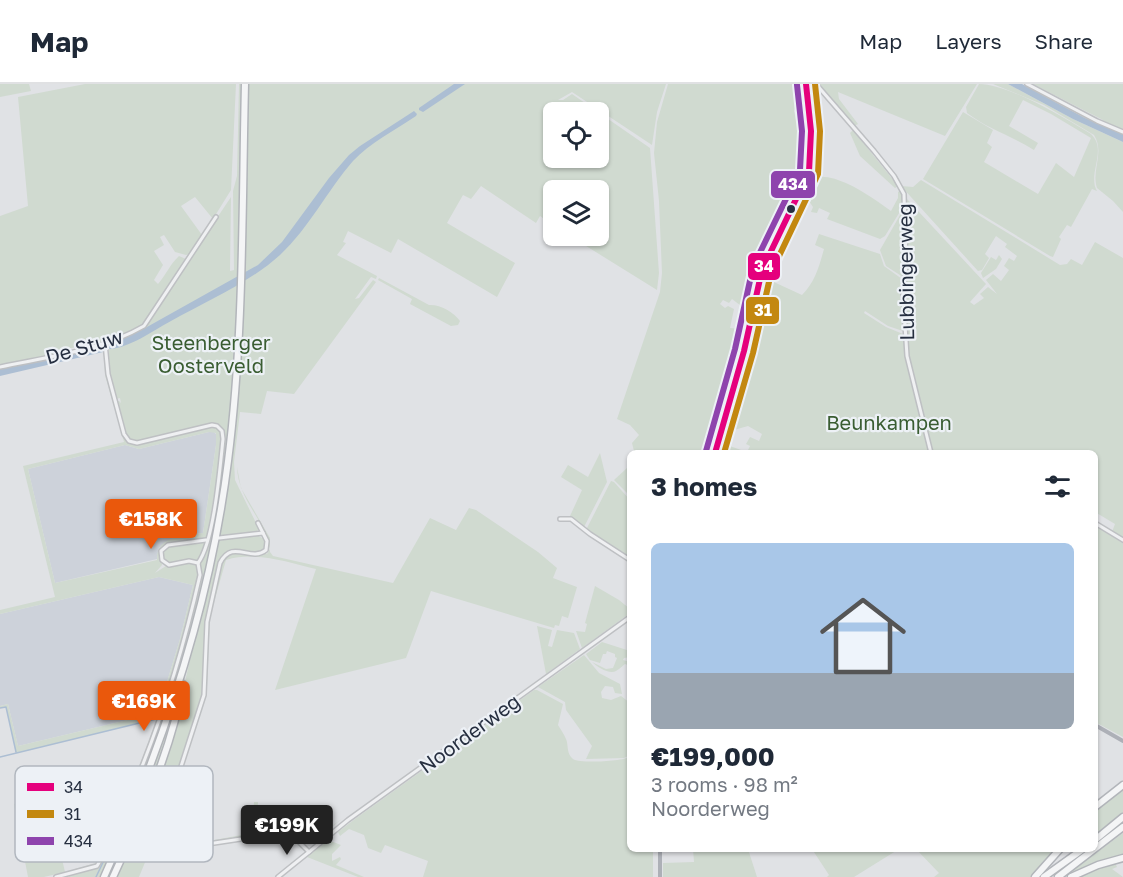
<!DOCTYPE html>
<html lang="en">
<head>
<meta charset="utf-8">
<style>
	body { margin:0; font-family:"Golos Text",sans-serif; background:#f6f6f7; color:#1f2937; height:100vh; display:flex; flex-direction:column; font-size:22px; white-space:nowrap }
	* { box-sizing:border-box; margin:0 }
	p { font-size:20px; color:#747a83 }
	.icon { flex:none; width:33px; height:33px; fill:none; stroke:currentColor; stroke-width:2; stroke-linecap:round; stroke-linejoin:round }
	.map { position:relative; flex:1; overflow:hidden }
	.details { position:absolute; left:627px; top:366px; width:471px; height:402px; display:flex; flex-direction:column; background:#fff; border-radius:9px; box-shadow:0 2px 4px #0004 }
	.details>* { flex:none }
	.fabs { position:absolute; left:543px; top:18px; display:grid; gap:12px }
	.fabs a { display:grid; place-items:center; width:66px; height:66px; border-radius:9px; background:#fff; box-shadow:0 2px 4px #0004; font-size:30px }
	.price { position:absolute; translate:-50% -51px; padding:0 14px; border-radius:6px; background:#ea580c; color:#fff; font-size:20px; line-height:39px; filter:drop-shadow(0 2px 3px #0008) }
	.price::after { content:''; position:absolute; left:50%; top:36px; width:18px; height:14px; margin-left:-9px; background:inherit; clip-path:polygon(0 0,100% 0,50% 100%) }
	.price.active { background:#222; color:#fff }
	ul { padding:0; list-style:none }
	li { display:grid; align-content:center; gap:12px; height:318px; padding:0 24px }
	li+li { border-top:2px solid #e0e1e3 }
	li span { display:grid; place-items:center; height:186px; border-radius:9px; color:#555 }
	li>.icon { margin-inline-start:auto }
	span .icon { width:108px; height:108px; fill:#fffc; stroke-width:1 }
	li b { font-size:26px }
	h2 { display:flex; justify-content:space-between; align-items:center; height:72px; padding:0 24px; font-size:26px }
	header { display:flex; align-items:center; gap:36px; box-sizing:border-box; height:84px; padding:0 30px; background:#fff; border-bottom:2px solid #e0e1e3 }
	header strong { font-size:28px }
	nav { display:flex; gap:33px; margin-inline-start:auto; font-size:21px }
	.map>svg:first-child { display:block }
</style>
</head>
<body>
<header>
<strong>Map</strong>
<nav><a>Map</a><a>Layers</a><a>Share</a></nav>
</header>
<div class="map">
<svg width="1123" height="793" viewBox="0 0 1123 793">
	<rect width="100%" height="100%" fill="#e0e2e5"/>
	<g fill="#cdd2da">
		<polygon points="209,348 214,348 217,351 216,361 203,449 175,453 159,464 157,475 55,499 28,385 125,361 139,365"/>
		<polygon points="159,493 193,501 180,555 159,624 152,622 151,625 158,627 157,629 18,662 8,620 0,622 0,530"/>
	</g>
	<g fill="#d0dad0" fill-rule="evenodd">
		<polygon points="0,0 29,0 31,7 0,13"/>
		<path d="M85 0H236L231 106 213 135 195 113 181 122 202 151 190 170 186 171 175 168 164 151 160 153 164 161 154 167 163 181 154 196 158 200C166 191 170 180 179 172L186 175 151 230 154 228 231 113 230 187 234 186 233 107 237 92 239 0H242L239 183 243 181 246 0H666L657 28 652 61 572 8 558 16H563L572 10 650 64 659 189 657 206 570 152H598V106H554L553 141 540 132 536 139 481 102 471 115 463 111 447 139 515 179 497 213 398 155 391 169 348 147 343 158 346 159 337 171 377 192 376 195 371 193 355 215 359 214 373 196 376 198 294 310 267 307 261 330 240 328 234 378 235 396 259 445 255 449 219 453V455L257 451 264 455 266 463C254 479 235 453 220 476L206 539 203 612 156 757 158 772 146 776 139 793H115L161 690 174 644 218 457 236 329 231 330C220 434 200 537 166 637 148 691 123 741 101 793H69L68 791 94 785 99 781C137 705 169 624 189 541 194 521 201 500 200 479L206 471 209 457 213 456 210 454V449L225 351 221 344 214 340 141 357C138 357 134 358 131 357 123 353 119 326 117 317H119L121 319 120 314 116 315 110 295 108 257 85 260 39 274 0 282V132L28 122 18 13ZM554 28H598V74H554Z"/>
		<polygon points="668,0 801,0 800,11 794,27 803,65 801,87 758,177 750,206 749,228 732,215 729,219 723,216 720,220 725,224 728,222 734,225 730,244 741,245 744,239 747,239 739,261 707,369 638,369 634,367 632,359 639,351 630,341 617,335 660,208 662,189 659,117 654,69 657,38"/>
		<polygon points="818,0 977,0 945,52 838,8 839,15 858,40 854,42"/>
		<path d="M979 0C1009 0 1065 34 1091 50 1108 66 1087 90 1097 107L1092 105 1071 143 1067 141 1059 153 1061 155 1053 173 1050 172 923 95 963 28 993 46 987 59 992 63 984 78 1038 110 1056 79 1074 93 1091 54 1051 30 1023 16 1009 42 1038 59 1034 66C1012 52 988 45 967 29L966 23Z"/>
		<path d="M993 0H1008L1073 35 1123 58V128L1113 117 1097 104C1091 86 1105 69 1094 51L1044 21Z"/>
		<polygon points="1033,0 1123,0 1123,47 1105,40 1103,36"/>
		<polygon points="853,46 898,102 895,104 860,72 850,49"/>
		<path d="M811 89C820 94 829 92 838 96 858 103 874 115 891 127L898 114V108L901 106 904 121 885 152 880 155 827 135 830 129 819 124 817 129 811 128 813 123 803 108Z"/>
		<polygon points="921,96 1060,181 1067,180 1071,175 1082,181 1095,158 1123,174 1123,455 1112,448 1115,440 1095,428 1095,369 932,369 908,272 904,211 907,140 906,114 986,200 970,218 974,221 984,214 980,210 988,203 997,210 986,196 993,190 1001,197 1009,186 1004,182 1009,174 1014,177 1017,172 1005,163 1007,160 996,152 985,170 989,174 982,186 978,187 901,102 913,103"/>
		<polygon points="904,124 905,181 903,193 886,182 880,166"/>
		<path d="M819 150 880 170 884 182 902 195 903 247 888 242 865 227 864 229 886 243 903 250 906 277 929 369H717L721 359 747 368 750 362 746 360 750 353 759 357 762 350 748 342 734 346 726 339 749 258 763 193 802 211C815 198 819 183 824 165L815 161Z"/>
		<polygon points="999,171 1002,175 996,185 983,194 981,189 991,173 996,176"/>
		<path d="M379 194 429 221C439 220 454 228 460 237L458 241 451 242 410 220 412 215 378 196Z"/>
		<path d="M102 262H104C106 281 116 346 128 358L138 360 212 343H216L222 348V364L207 454 167 460 160 467 162 481 155 489 166 482 190 479 197 482 199 491C175 591 144 688 97 780L95 782 76 787 75 785 96 779 134 695 62 712 67 740 54 742 56 758H58L65 788 44 793H28L14 720 137 688 157 635 16 669 6 623 0 624V622L8 620 18 662 157 629 158 627 151 625V622L159 624 180 555 193 501 159 493 0 530V526L55 513 23 382 124 358 105 291 104 266ZM209 348 216 349V361L203 449C184 452 156 451 157 476L55 499 28 385 125 361 139 365Z"/>
		<polygon points="600,369 607,398 584,443 570,432 582,406 561,393 568,381 588,393"/>
		<path d="M237 383 241 404 270 454V468L273 472 393 499 430 434 456 446 469 424 476 426 538 468 557 484 553 494 577 503 568 534 562 532 559 542 555 541 554 544 431 507 406 574 275 606 316 485C287 478 256 467 226 476L210 532 207 602 205 616 159 758 161 764 166 765 252 749 254 718H258L256 748H265L162 766 157 760 204 611 207 538 221 480 227 471 235 468 258 471 265 469 267 470 270 465C265 435 238 416 237 383Z"/>
		<polygon points="627,384 630,384 630,412 614,396"/>
		<polygon points="611,397 614,398 630,416 630,475 588,447 587,444"/>
		<polygon points="1095,442 1123,459 1123,653 1095,638"/>
		<polygon points="206,457 199,476 197,477 169,479 162,473 162,468 171,462"/>
		<polygon points="595,502 619,516 630,525 630,529 582,564 576,547 585,548 587,540 585,539"/>
		<polygon points="537,542 552,546 548,562 552,563 557,546 574,549 580,565 546,590"/>
		<path d="M602 558 630 567V573L624 574 623 576 630 578V582L625 580C622 582 620 585 616 587 610 591 597 583 592 578L606 585 613 584 617 574 615 573V570L607 567 606 570H603L600 579 590 576 586 570Z"/>
		<polygon points="584,571 599,589 620,600 622,610 615,609 613,603 605,602 601,608 602,614 611,616 621,612 630,619 630,671 624,674 586,675 592,662 566,626 565,618 538,603"/>
		<polygon points="179,604 181,604 163,674 112,793 106,793"/>
		<path d="M534 606H537L563 620 558 641C561 646 566 653 567 658 568 663 567 670 573 675 581 680 622 677 630 673V765H653V793H423L428 777 385 761 381 769 368 764 364 751 349 745 340 752 338 748 355 735Z"/>
		<polygon points="1123,703 1123,729 1095,753 1095,725"/>
		<polygon points="343,734 314,757 308,757 298,752 298,748 301,745 332,742"/>
		<polygon points="1123,749 1123,773 1064,793"/>
		<polygon points="328,756 341,761 332,770 332,777 340,773 341,775 336,781 364,793 358,793 307,773"/>
		<polygon points="693,765 748,765 757,793 663,793 663,779 694,778"/>
		<polygon points="812,765 899,765 854,793 827,793 829,791"/>
		<polygon points="916,765 1057,765 1031,793 934,793 939,789"/>
		<polygon points="1115,779 1117,783 1112,785 1123,793 1076,793"/>
	</g>
	<g fill="#acbed3">
		<polygon points="454,0 465,0 423,28 419,26 419,24"/>
		<polygon points="1008,0 1022,0 1085,34 1123,50 1123,58 1073,35"/>
		<path d="M414 27 417 30 416 32C395 46 370 59 353 77 327 107 309 144 280 171 249 199 207 217 171 237 152 247 130 264 109 265V260L138 248 258 181 282 158 329 94 349 71 360 62Z"/>
		<polygon points="102,262 103,268 0,292 0,285"/>
	</g>
	<g fill="none" stroke-linecap="round" stroke-linejoin="round">
		<g stroke="#acbed3" stroke-width="1.5">
			<polyline points="0,624 6,623 16,668"/>
			<polyline points="0,673 156,635"/>
			<polyline points="96,793 106,772"/>
		</g>
		<g stroke="#bec0c3" stroke-width="6">
			<g id="street">
				<polyline points="816,0 874,67 894,92 904,110 906,181 903,210 907,272 931,369"/>
				<polyline points="1027,0 1097,37 1123,48"/>
				<polyline points="785,125 791,128"/>
				<path d="M105 259 108 290 124 350 129 357 137 359 212 341 217 342 222 347 223 355C220 384 214 458 198 479"/>
				<path d="M0 283C47 273 101 267 144 242L216 133"/>
				<polyline points="560,435 571,435 590,450 630,476"/>
				<path d="M258 439 267 457 266 466C250 479 233 454 220 479L207 538 204 611 157 757 158 764 161 767 281 749 295 754 309 768 348 736 630 533"/>
				<polyline points="1095,439 1123,456"/>
				<polyline points="219,454 263,449"/>
				<polyline points="198,479 189,477 169,481 162,476 161,467 168,461 206,456"/>
				<path d="M56 793 97 782C108 764 116 743 125 723 158 649 182 571 200 491L198 479"/>
				<polyline points="278,793 309,768"/>
			</g>
		</g>
		<g stroke="#b2b5ba" stroke-width="9">
			<g id="highway">
				<polyline points="1095,723 1123,701"/>
				<polyline points="1095,756 1123,733"/>
				<path d="M104 793C164 660 210 522 228 377 244 252 242 125 245 0"/>
				<path d="M113 793C142 730 171 668 183 600"/>
				<polyline points="1035,793 1060,765"/>
				<polyline points="1044,793 1083,765"/>
				<polyline points="1058,793 1123,743"/>
				<polyline points="1071,793 1098,781 1123,774"/>
			</g>
		</g>
		<use href="#street" stroke="#eff0f2" stroke-width="3"/>
		<g stroke="#adb0b7" stroke-width="4">
			<polyline points="715,369 744,267 762,186 809,88 811,47 806,0"/>
			<polyline points="1095,641 1123,657"/>
			<polyline points="660,765 660,793"/>
		</g>
		<use href="#highway" stroke="#f4f5f6" stroke-width="6"/>
		<g stroke="#edf1f6" stroke-width="10">
			<polyline id="bus-1" points="715,369 744,267 762,186 809,88 811,47 806,0"/>
		</g>
		<g stroke="#edf1f6" stroke-width="10">
			<polyline id="bus-2" points="724,369 753,269 771,189 818,90 820,47 815,0"/>
		</g>
		<g stroke="#edf1f6" stroke-width="10">
			<polyline id="bus-3" points="706,367 735,265 753,183 800,86 802,47 797,1"/>
		</g>
		<use href="#bus-1" stroke="#e5007d" stroke-width="6"/>
		<use href="#bus-2" stroke="#c38810" stroke-width="6"/>
		<use href="#bus-3" stroke="#8e44ad" stroke-width="6"/>
	</g>
	<circle fill="#262f40" stroke="#edf1f6" stroke-width="2" cx="791" cy="125" r="5"/>
	<g text-anchor="middle" dominant-baseline="central" stroke-width="4.5" stroke-linejoin="round" paint-order="stroke">
		<g font-size="20" fill="#262f40" stroke="#edf1f6">
			<text transform="translate(905 188) rotate(-91)">Lubbingerweg</text>
			<text transform="translate(84 262) rotate(-16)">De Stuw</text>
			<text transform="translate(469 649) rotate(-36)">Noorderweg</text>
		</g>
		<g font-size="20" fill="#3a5d32" stroke="#edf1f6">
			<text x="211" y="258">Steenberger<tspan x="211" dy="23">Oosterveld</tspan></text>
			<text x="889" y="338">Beunkampen</text>
		</g>
	</g>
	<rect x="15" y="682" width="198" height="96" rx="9" fill="#edf1f6" stroke="#b1b7bf" stroke-width="1.5"/>
	<rect x="27" y="699" width="27" height="8" fill="#e5007d"/>
	<rect x="27" y="726" width="27" height="8" fill="#c38810"/>
	<rect x="27" y="753" width="27" height="8" fill="#8e44ad"/>
	<g font-size="16" fill="#262f40">
		<text x="64" y="709">34</text>
		<text x="64" y="736">31</text>
		<text x="64" y="763">434</text>
	</g>
	<g stroke="#edf1f6" stroke-width="2">
		<rect x="770" y="86" width="46" height="29" rx="6" fill="#8e44ad"/>
		<rect x="747" y="168" width="34" height="29" rx="6" fill="#e5007d"/>
		<rect x="745" y="212" width="35" height="29" rx="6" fill="#c38810"/>
	</g>
	<g font-size="16" text-anchor="middle" font-weight="bold" fill="#fff">
		<text x="793" y="106">434</text>
		<text x="764" y="188">34</text>
		<text x="763" y="232">31</text>
	</g>
</svg>
<div class="fabs">
<a><svg class="icon" aria-label="locate" viewBox="0 0 24 24"><circle cx="12" cy="12" r="6"/><path d="M12 2v4M12 18v4M2 12h4M18 12h4"/></svg></a>
<a><svg class="icon" aria-label="layers" viewBox="0 0 24 24"><path d="M12 4l9 5-9 5-9-5zM3 14l9 5 9-5"/></svg></a>
</div>
<b class="price" style="left:151px;top:466px">€158K</b>
<b class="price" style="left:144px;top:648px">€169K</b>
<b class="price active" style="left:287px;top:772px">€199K</b>
<section class="details">
<h2>3 homes<svg class="icon" aria-label="filters" viewBox="0 0 24 24"><path d="M4 7h16M4 17h16"/><circle cx="9" cy="7" r="2"/><circle cx="15" cy="17" r="2"/></svg></h2>
<ul>
<li><span style="background:linear-gradient(#a9c7e8 70%,#9aa5b1 0)"><svg class="icon" aria-label="home" viewBox="0 0 24 24"><path d="M3 11l9-7 9 7M6 9v11h12V9"/></svg></span><div><b>€199,000</b><p>3 rooms · 98 m²</p><p>Noorderweg</p></div></li>
</ul>
</section>
</div>
</body>
</html>
